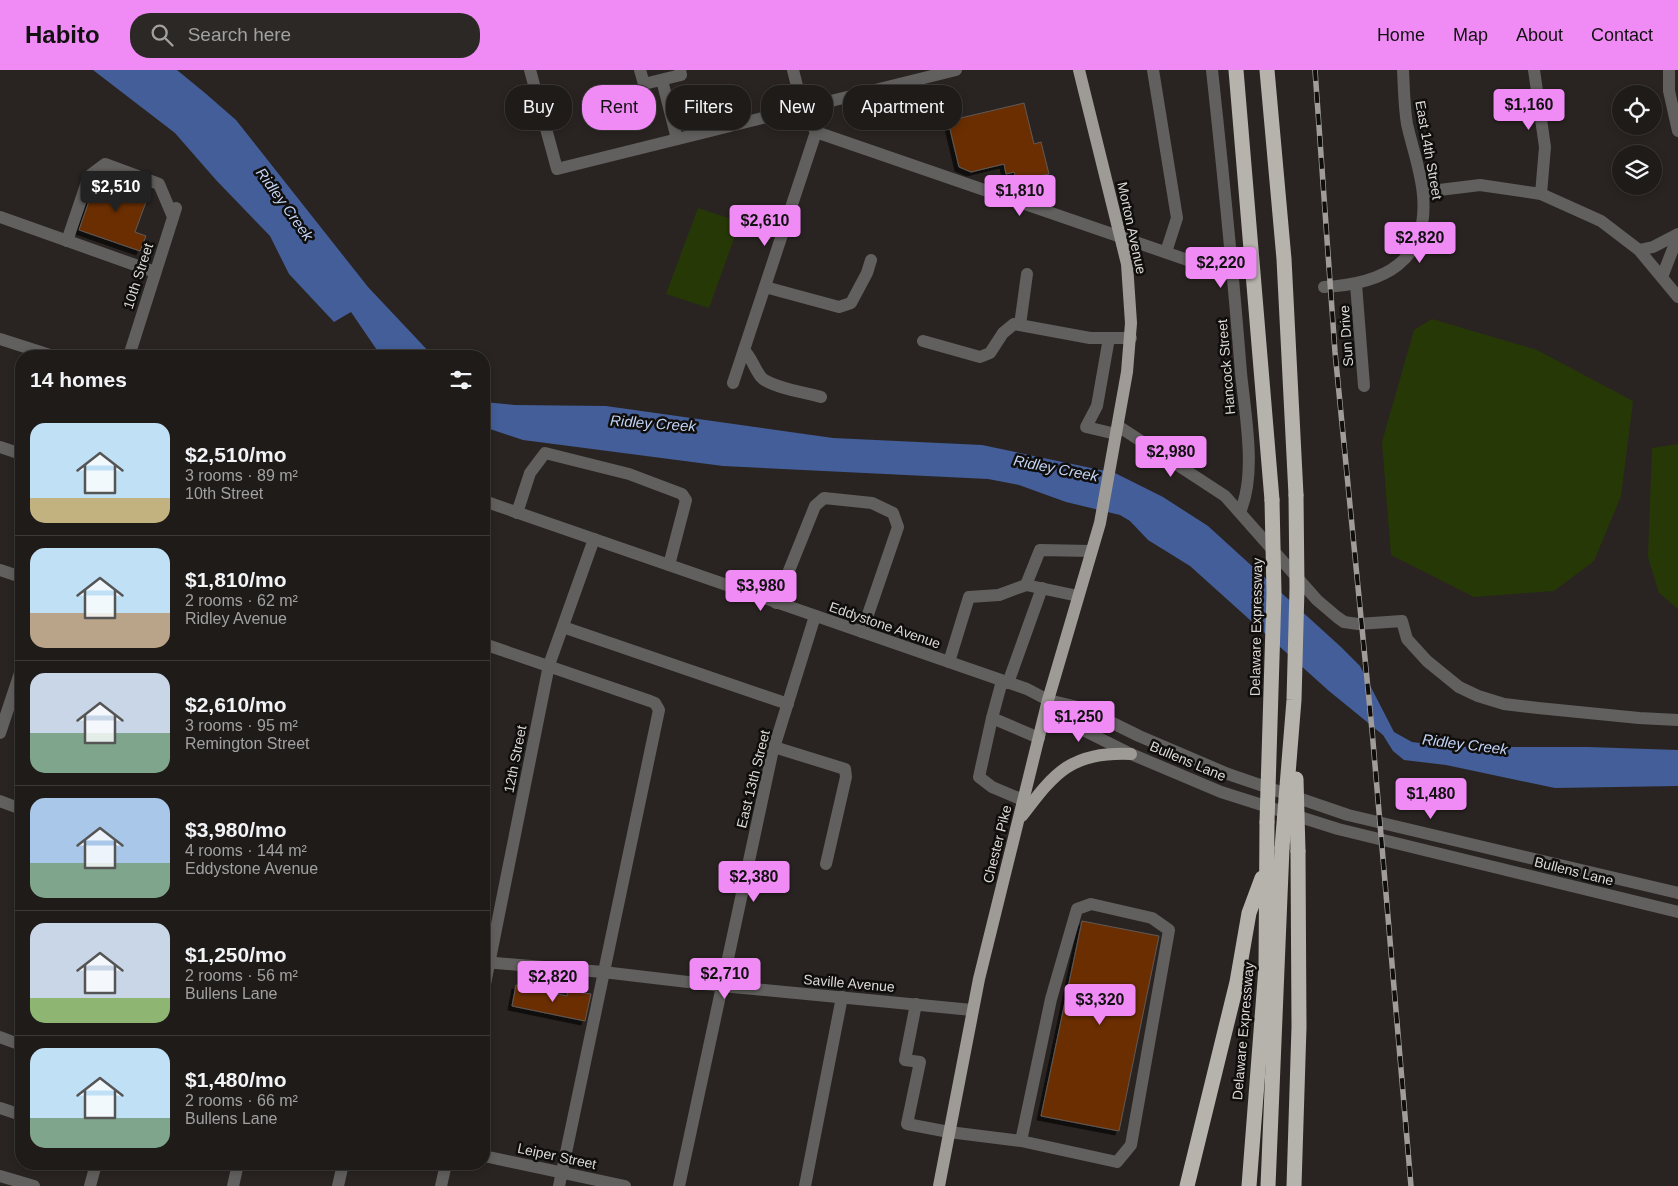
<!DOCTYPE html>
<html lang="en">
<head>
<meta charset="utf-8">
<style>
	body { margin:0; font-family:Arial,sans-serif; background:#2c2826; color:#f1f3f6; height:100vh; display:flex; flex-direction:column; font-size:19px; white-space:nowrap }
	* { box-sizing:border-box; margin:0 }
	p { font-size:16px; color:#a1a1a2 }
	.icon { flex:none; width:28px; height:28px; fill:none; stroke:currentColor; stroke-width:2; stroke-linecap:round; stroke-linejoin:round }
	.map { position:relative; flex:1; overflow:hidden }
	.panel { position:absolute; left:15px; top:280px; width:475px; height:820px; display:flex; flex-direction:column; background:#1f1b19; border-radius:20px; box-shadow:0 2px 8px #0003,0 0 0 1px #3c3938 }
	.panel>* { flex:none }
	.hud { position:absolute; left:505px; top:15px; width:475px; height:45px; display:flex; gap:10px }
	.buttons { position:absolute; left:1612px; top:15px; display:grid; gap:10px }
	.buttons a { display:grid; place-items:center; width:50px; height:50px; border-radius:50%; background:#1f1b19; box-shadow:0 2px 8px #0003,0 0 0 1px #3c3938; font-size:25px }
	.price { position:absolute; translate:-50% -42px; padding:0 11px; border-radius:5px; background:#f08bf5; color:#111; font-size:16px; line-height:32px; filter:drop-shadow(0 1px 2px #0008) }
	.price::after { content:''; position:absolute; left:50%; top:30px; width:15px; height:11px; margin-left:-8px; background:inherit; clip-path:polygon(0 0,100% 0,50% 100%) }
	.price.selected { background:#222; color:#fff }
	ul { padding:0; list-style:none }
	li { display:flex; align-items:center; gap:15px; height:125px; padding:0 15px }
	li+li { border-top:1px solid #3c3938 }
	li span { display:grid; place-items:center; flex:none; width:140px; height:100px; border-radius:15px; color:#555 }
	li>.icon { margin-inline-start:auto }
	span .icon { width:60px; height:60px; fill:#fffc; stroke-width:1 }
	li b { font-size:21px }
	h2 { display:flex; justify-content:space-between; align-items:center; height:60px; padding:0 15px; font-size:21px }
	.tag { padding:0 18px; border-radius:20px; background:#1f1b19; box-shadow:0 2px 8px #0003,0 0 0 1px #3c3938; font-size:18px; line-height:45px }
	.tag.selected { background:#f08bf5; color:#111 }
	header { display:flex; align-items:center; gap:30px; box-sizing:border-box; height:70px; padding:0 25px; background:#f08bf5; color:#111 }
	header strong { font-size:24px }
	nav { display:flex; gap:28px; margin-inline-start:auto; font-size:18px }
	.search { width:350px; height:45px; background:#2c2826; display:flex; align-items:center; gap:12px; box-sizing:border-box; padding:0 18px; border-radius:20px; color:#a1a1a2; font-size:19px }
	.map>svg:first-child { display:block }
</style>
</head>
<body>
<header>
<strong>Habito</strong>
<div class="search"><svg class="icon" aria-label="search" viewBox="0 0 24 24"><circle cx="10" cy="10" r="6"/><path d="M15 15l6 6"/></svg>Search here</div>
<nav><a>Home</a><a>Map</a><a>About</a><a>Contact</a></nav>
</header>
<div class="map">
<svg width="1678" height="1116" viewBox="0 0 1678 1116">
	<defs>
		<filter id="shadow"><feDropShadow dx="-4" dy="4" stdDeviation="0" flood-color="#0009"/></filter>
	</defs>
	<rect width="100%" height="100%" fill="#292421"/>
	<g fill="#273807">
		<polygon points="698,138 740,152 709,238 666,224"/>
		<polygon points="1432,249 1537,280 1633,331 1621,426 1594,491 1554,521 1474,527 1391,485 1382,372 1414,260"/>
		<polygon points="1678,374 1678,539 1659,523 1648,487 1652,378"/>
	</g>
	<g fill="#435e98">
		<polygon points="93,0 177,0 205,23 236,50 368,217 433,286 381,286 351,242 334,252 289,204 270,166 216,110 175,63"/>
		<polygon points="484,332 515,335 606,336 833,368 982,375 1115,403 1163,427 1208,456 1341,577 1360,596 1394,662 1412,672 1452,677 1588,677 1678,680 1678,716 1555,718 1446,695 1404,690 1393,681 1383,665 1329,621 1190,496 1148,470 1130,451 1120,445 1066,432 1019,415 988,409 723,396 523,370 484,357"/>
	</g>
	<g fill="#6b2f04" stroke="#5f5a57" filter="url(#shadow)">
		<polygon points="1024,33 1034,74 1041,72 1049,104 1017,111 1014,102 1006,104 1004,94 971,102 959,97 948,51"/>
		<polygon points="99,108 120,116 122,111 150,121 135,162 146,166 140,181 79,160 96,111"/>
		<polygon points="1082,851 1159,866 1119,1061 1041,1046"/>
		<polygon points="516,915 567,926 568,921 591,924 585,951 512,936"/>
	</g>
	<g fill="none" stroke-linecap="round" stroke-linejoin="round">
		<g stroke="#61605e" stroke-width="12">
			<polyline points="530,0 557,99 956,0"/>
			<polyline points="640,0 644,14 681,5 680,0"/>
			<polyline points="1153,0 1177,148 1166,182"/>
			<path d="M1212 0C1223 101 1233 202 1241 303 1245 344 1257 404 1240 442"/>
			<polyline points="1534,0 1545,77 1541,124"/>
			<polyline points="1669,0 1669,21 1678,61"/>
			<polyline points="662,10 677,69"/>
			<polyline points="816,62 1234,206"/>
			<polyline points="1423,122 1480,115 1541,124 1601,151 1639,180 1678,227"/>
			<polyline points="0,147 155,202"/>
			<polyline points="67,171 89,106 105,94 159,114 173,147"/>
			<polyline points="1639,180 1653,177 1678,164"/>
			<polyline points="1662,207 1678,166"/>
			<polyline points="1356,214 1364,316"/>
			<polyline points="765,217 839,237 851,233 867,203 871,190"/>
			<path d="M1324 217C1383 214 1429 192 1423 125 1421 101 1412 77 1407 54 1404 36 1404 18 1403 0"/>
			<polyline points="1020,255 1027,204"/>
			<polyline points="1109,268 1097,336 1086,357 1116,364"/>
			<polyline points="0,269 53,286"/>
			<polyline points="923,271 980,287 990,283 1003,263 1014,254 1090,268 1131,268"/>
			<path d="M744 280C753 290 754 298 761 307 769 317 807 323 821 327"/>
			<polyline points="129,286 176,138"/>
			<polyline points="733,313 816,62 803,40 793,0"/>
			<polyline points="1118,356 1225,426 1317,530 1337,547 1344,552 1358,554 1402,551 1407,569 1427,591 1459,617 1478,626 1504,634 1538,638 1639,648 1678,650"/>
			<polyline points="0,377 21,384"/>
			<polyline points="484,431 1027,619 1048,630 1082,638 1139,666 1228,704 1348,745 1678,823"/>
			<polyline points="517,443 530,403 545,383 629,404 682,424 686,430 669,495"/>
			<polyline points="0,500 21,507"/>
			<polyline points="1026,515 1040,480 1091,481"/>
			<polyline points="776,533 815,436 824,428 872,433 893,443 898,457 862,562"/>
			<polyline points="563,557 788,634"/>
			<polyline points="484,574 650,631 655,633 659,640 559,1116"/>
			<polyline points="949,592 969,527 999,525 1026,515 1078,526"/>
			<polyline points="1008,613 1042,518"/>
			<polyline points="1048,630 1073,655 1131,684 1221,722 1338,759 1678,842"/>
			<polyline points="992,648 1002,611"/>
			<polyline points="0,663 21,600"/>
			<polyline points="774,677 845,699 846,707 826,794"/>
			<polyline points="1023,730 992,717 979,707 992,648 1039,668"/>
			<polyline points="0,731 21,739"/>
			<polyline points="484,892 603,902 722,916 972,940"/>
			<polyline points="484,919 549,595 594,469"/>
			<polyline points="916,934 905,990 920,992 907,1054 949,1062 1021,1071 1117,1092 1131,1075 1169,860 1152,848 1091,834 1077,839 1051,929 1021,1071"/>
			<polyline points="0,967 21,975"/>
			<polyline points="0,1038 21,1045"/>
			<polyline points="484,1086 625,1116"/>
			<polyline points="0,1106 34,1116"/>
			<polyline points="90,1116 96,1094"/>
			<polyline points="233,1116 238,1094"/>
			<polyline points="338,1116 343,1094"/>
			<polyline points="441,1116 446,1094"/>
			<polyline points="679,1116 772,684 815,546"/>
			<polyline points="805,1116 842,927"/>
		</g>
		<g stroke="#9e9b96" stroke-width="12">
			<path d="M1022 746C1056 701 1071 682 1131 684"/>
			<polyline points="939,1116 979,909 1048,630 1100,453 1127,302 1131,253 1127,194 1079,0"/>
		</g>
		<g stroke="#b6b2ac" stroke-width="15">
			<polyline points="1236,0 1272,430"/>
			<polyline points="1267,0 1284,189 1296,425"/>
			<polyline points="1187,1116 1237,912 1249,843 1262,808"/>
			<polyline points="1249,1116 1266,897 1267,752"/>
			<polyline points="1268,1116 1282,778"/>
			<polyline points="1294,1116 1299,957 1298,781"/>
		</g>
		<g stroke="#a09c9a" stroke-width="5.5">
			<polyline id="rail" points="1315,0 1335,282 1372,660 1411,1116"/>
		</g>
		<use href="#rail" stroke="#100e0c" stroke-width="4" stroke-dasharray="11" stroke-linecap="butt"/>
		<g stroke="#b6b2ac" stroke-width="15">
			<polyline points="1296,709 1298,781"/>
			<polyline points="1267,752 1274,523 1272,430"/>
			<polyline points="1282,778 1294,630 1297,518 1296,425"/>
		</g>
	</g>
	<g text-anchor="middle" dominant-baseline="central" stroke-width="5" stroke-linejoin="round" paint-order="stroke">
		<g font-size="14" fill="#dbd8d6" stroke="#100e0c">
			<text transform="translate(1429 80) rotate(80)">East 14th Street</text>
			<text transform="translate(1132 158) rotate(78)">Morton Avenue</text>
			<text transform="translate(138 206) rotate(-72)">10th Street</text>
			<text transform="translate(1346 266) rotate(-94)">Sun Drive</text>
			<text transform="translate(1226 297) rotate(-95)">Hancock Street</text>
			<text transform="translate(885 555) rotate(19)">Eddystone Avenue</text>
			<text transform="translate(1256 557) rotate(-89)">Delaware Expressway</text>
			<text transform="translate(515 689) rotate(-79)">12th Street</text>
			<text transform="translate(1188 691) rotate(23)">Bullens Lane</text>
			<text transform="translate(753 709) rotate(-76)">East 13th Street</text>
			<text transform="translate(997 774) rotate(-76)">Chester Pike</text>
			<text transform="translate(1574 801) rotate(14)">Bullens Lane</text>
			<text transform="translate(849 913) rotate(5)">Saville Avenue</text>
			<text transform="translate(1243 961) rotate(-85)">Delaware Expressway</text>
			<text transform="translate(557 1086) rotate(12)">Leiper Street</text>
		</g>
		<g font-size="15" font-style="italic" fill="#c2d4f6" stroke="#100e0c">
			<text transform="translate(285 134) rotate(54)">Ridley Creek</text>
			<text transform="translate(653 353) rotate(4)">Ridley Creek</text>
			<text transform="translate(1056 398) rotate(11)">Ridley Creek</text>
			<text transform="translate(1465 674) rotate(7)">Ridley Creek</text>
		</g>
	</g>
</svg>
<div class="buttons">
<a><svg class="icon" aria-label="locate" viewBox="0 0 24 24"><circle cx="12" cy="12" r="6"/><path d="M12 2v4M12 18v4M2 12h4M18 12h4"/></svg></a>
<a><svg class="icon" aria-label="layers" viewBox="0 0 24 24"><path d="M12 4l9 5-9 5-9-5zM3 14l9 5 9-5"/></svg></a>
</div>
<b class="price" style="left:1529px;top:61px">$1,160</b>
<b class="price selected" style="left:116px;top:143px">$2,510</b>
<b class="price" style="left:1020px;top:147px">$1,810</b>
<b class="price" style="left:765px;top:177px">$2,610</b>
<b class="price" style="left:1420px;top:194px">$2,820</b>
<b class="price" style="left:1221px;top:219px">$2,220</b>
<b class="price" style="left:1171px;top:408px">$2,980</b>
<b class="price" style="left:761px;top:542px">$3,980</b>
<b class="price" style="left:1079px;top:673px">$1,250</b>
<b class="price" style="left:1431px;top:750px">$1,480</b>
<b class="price" style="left:754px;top:833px">$2,380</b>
<b class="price" style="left:725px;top:930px">$2,710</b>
<b class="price" style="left:553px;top:933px">$2,820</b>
<b class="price" style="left:1100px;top:956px">$3,320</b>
<div class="hud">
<a class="tag">Buy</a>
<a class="tag selected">Rent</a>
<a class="tag">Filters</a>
<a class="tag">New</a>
<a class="tag">Apartment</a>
</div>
<section class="panel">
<h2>14 homes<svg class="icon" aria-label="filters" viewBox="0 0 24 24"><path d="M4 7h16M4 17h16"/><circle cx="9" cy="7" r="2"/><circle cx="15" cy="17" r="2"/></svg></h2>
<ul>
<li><span style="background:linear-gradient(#bfe0f5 75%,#c2b280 0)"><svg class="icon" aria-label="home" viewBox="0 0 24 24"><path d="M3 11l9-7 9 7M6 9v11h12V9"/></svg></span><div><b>$2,510/mo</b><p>3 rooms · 89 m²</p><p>10th Street</p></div></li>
<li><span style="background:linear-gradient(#bfe0f5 65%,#b9a48a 0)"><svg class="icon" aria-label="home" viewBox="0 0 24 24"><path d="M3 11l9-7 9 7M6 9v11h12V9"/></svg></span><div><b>$1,810/mo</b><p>2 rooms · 62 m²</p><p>Ridley Avenue</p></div></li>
<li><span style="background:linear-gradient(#c9d6e8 60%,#7fa58c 0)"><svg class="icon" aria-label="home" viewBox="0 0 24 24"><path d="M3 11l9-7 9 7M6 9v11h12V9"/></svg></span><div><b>$2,610/mo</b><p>3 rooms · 95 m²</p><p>Remington Street</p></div></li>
<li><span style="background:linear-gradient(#a9c7e8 65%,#7fa58c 0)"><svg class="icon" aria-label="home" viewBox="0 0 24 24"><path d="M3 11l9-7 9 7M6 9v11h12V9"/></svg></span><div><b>$3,980/mo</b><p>4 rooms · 144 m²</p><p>Eddystone Avenue</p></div></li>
<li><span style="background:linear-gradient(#c9d6e8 75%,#8fb573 0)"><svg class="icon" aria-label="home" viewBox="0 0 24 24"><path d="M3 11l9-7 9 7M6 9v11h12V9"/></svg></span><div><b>$1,250/mo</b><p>2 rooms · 56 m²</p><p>Bullens Lane</p></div></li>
<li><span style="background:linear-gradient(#bfe0f5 70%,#7fa58c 0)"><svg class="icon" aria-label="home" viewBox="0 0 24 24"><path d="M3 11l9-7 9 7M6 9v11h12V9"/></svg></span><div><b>$1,480/mo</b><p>2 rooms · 66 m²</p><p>Bullens Lane</p></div></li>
</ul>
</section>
</div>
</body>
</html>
